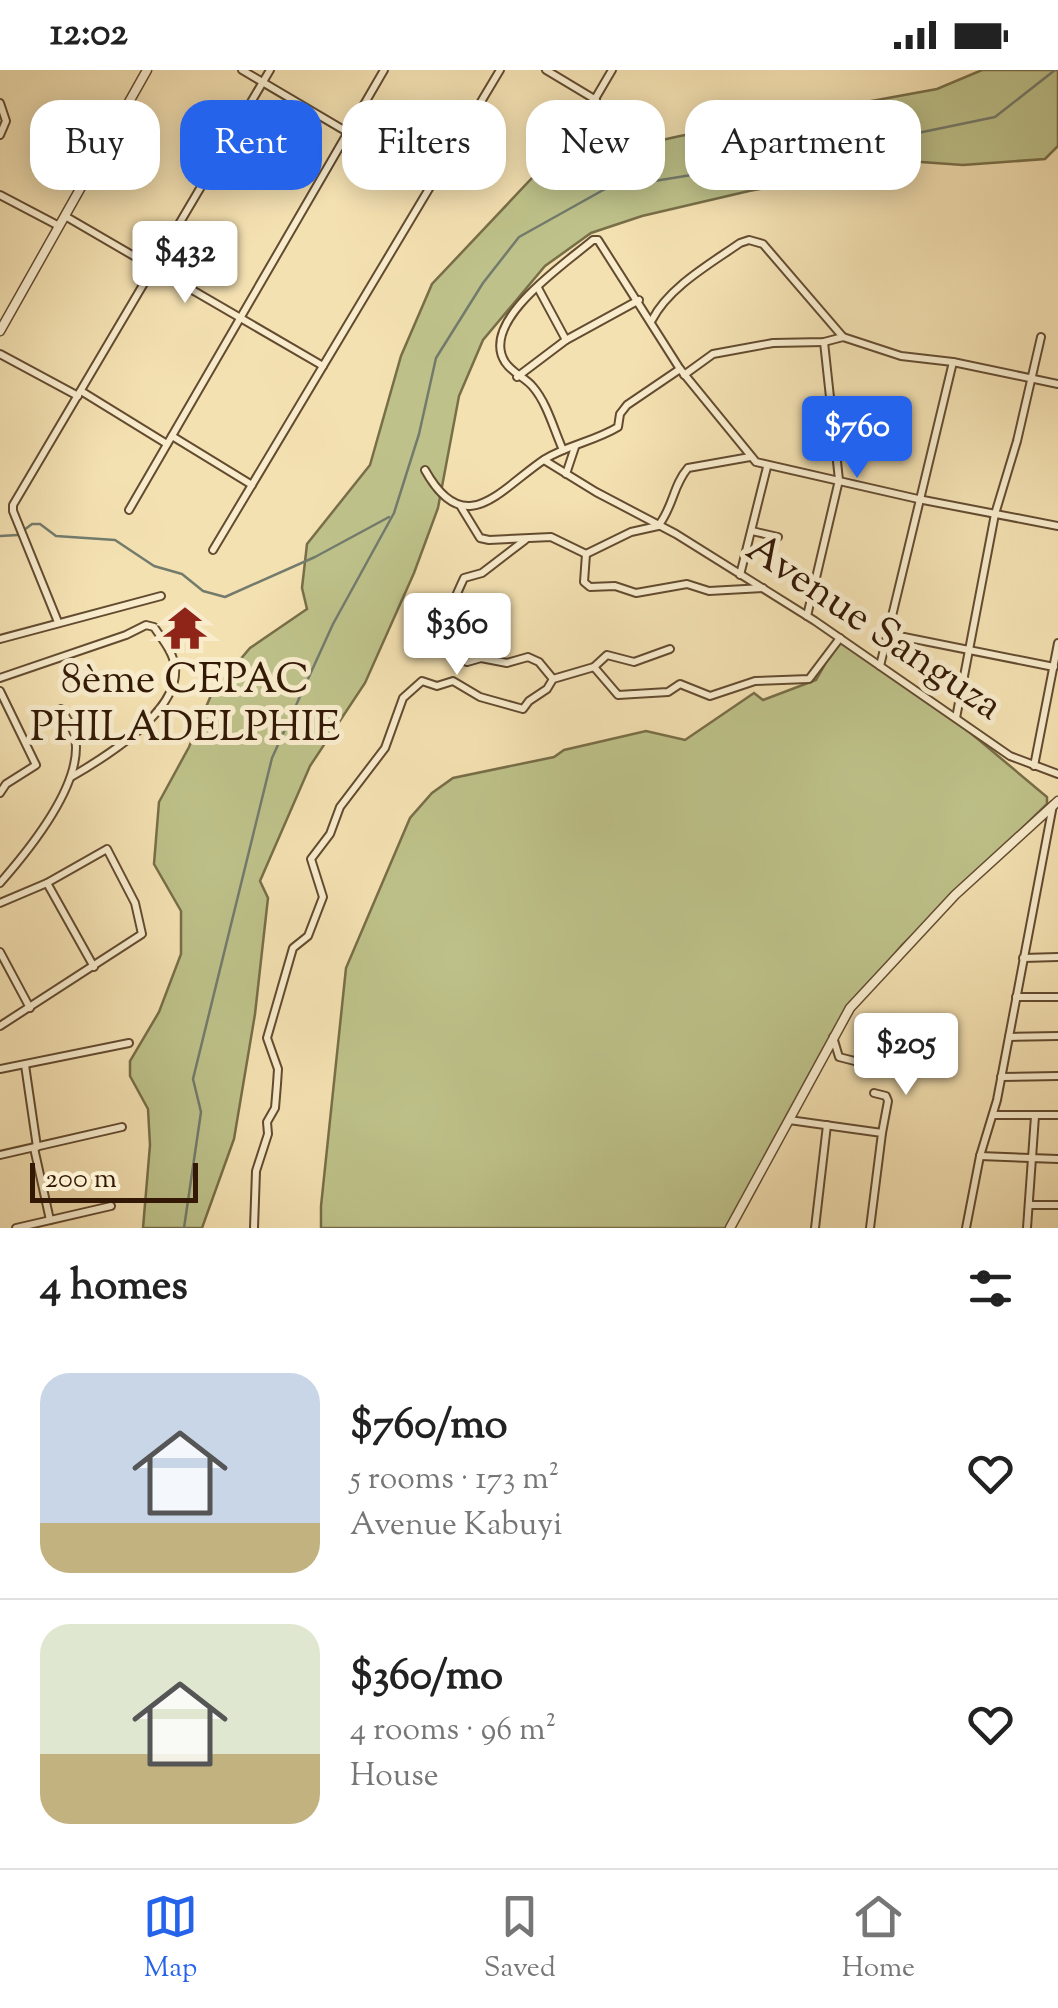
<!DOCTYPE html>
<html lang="en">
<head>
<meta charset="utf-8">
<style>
	body { margin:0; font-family:"Sorts Mill Goudy",serif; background:#f2f2f2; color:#222; height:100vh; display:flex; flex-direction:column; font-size:38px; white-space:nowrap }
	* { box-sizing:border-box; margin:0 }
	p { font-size:32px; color:#767676 }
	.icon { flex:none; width:55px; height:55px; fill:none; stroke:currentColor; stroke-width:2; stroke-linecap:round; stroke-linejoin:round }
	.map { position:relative; height:1158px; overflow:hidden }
	.sheet { display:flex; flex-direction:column; background:#fff; flex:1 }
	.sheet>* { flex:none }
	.guide { position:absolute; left:30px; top:30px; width:1000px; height:90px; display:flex; gap:20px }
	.scale { position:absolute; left:30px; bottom:25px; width:168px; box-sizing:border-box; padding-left:10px; border:5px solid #331905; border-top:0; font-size:28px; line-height:35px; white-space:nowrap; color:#331905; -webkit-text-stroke:8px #f8eccd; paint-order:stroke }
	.price { position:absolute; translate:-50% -85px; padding:0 22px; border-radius:10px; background:#fff; color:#222; font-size:32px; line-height:65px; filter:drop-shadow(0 2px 5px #0008) }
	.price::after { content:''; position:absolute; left:50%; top:60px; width:30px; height:22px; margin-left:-15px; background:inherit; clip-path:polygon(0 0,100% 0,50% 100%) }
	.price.active { background:#2563eb; color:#fff }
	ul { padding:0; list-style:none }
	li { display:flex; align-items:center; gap:30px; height:250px; padding:0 40px }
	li+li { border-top:2px solid #e0e0e0 }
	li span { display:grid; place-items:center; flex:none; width:280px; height:200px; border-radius:30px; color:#555 }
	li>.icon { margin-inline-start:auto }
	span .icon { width:120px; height:120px; fill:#fffc; stroke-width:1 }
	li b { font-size:42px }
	h2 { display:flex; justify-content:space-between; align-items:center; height:120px; padding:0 40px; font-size:42px }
	.chip { padding:0 35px; border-radius:30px; background:#fff; box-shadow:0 5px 25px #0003; font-size:35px; line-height:90px }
	.chip.active { background:#2563eb; color:#fff }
	.status { display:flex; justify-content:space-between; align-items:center; height:70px; padding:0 50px; background:#fff; direction:ltr }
	.status svg { height:28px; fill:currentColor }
	.tabs { display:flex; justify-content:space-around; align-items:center; height:140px; border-top:2px solid #e0e0e0; background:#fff; font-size:28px; color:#767676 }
	.tabs a { display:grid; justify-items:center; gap:5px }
	.tabs .active { color:#2563eb }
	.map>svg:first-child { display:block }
</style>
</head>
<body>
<div class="status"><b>12:02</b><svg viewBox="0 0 49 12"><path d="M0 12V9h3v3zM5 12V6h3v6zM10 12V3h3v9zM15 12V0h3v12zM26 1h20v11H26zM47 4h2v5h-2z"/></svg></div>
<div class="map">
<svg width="1058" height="1158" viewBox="0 0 1058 1158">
	<rect width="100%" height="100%" fill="#f4e1b2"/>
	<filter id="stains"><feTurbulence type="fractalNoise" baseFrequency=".002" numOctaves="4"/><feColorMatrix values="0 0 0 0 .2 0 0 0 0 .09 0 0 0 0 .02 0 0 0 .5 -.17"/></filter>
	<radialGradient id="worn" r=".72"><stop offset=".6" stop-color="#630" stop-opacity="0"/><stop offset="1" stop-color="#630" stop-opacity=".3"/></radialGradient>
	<g fill="#bec28a" stroke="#786e48" stroke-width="2.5">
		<polygon points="982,0 1058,0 1058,76 1045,89 963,95 907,91 749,121 642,146 591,163 545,196 483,270 459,326 438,438 414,503 365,613 310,696 260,811 268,828 255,944 234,1069 202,1158 143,1158 150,1075 148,1039 130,1006 130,991 159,942 181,884 181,841 154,794 159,732 189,677 212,623 250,578 307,539 302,518 307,474 370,395 401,286 432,214 532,108 563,92 680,66 937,19"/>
		<polygon points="840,568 942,639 1047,727 1047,734 902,875 840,949 727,1158 321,1158 321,1136 346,898 410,748 432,723 453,708 554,687 564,680 646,661 685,670 754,623 763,630 816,610"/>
	</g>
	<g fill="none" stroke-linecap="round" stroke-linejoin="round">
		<g stroke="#737b6d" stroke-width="2.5">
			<polyline points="24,460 32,454 40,454 56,466 115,470 154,496 182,504 203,521 225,527 315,487 389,447"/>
			<polyline points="0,466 18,465"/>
			<polyline points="184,1158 201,1042 193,1009 272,688 333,554 394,443 419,364 436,288 483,213 519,167 605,119 797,88 995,47 1055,0"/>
		</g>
		<g stroke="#634b30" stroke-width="10">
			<g id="minor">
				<polyline points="242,0 432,112"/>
				<polyline points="546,0 596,30"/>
				<polyline points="0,33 6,51 0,65"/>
				<polyline points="562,67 585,46 612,0"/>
				<polyline points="0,125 59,156"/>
				<polyline points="65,146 323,296"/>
				<polyline points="538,218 566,270"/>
				<path d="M652 250C669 217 710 194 740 173L749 170 763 174 843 267"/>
				<polyline points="0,284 78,326"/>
				<polyline points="684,305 713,284 773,273 824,272 843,267 901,286 953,292 1058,314"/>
				<polyline points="517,307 566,270 639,230"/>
				<polyline points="81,321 167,374"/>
				<polyline points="172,366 252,415"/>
				<path d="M563 380C554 360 547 333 533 317 525 307 513 304 505 292 479 251 566 193 593 170H598L680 299 756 392 918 429 1058 456"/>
				<polyline points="544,390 596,422 676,464 815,551 1010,686 1058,704"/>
				<path d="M425 400C465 472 500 419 545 389 568 375 595 371 618 357L620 344 627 335 680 299"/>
				<polyline points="566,404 575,377"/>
				<polyline points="461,437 480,468 489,470 551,467 586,484"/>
				<polyline points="129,440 384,0"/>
				<polyline points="752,461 778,467"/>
				<path d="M525 470 482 503 464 508C451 537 431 574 467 592L481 588 507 593 528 587 539 592 553 609"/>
				<polyline points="213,480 500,0"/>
				<polyline points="586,484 584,512 590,517 615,516 636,523 687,514 709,521 763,518"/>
				<path d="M586 484 631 462 658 456C673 438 673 415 688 398L750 387"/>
				<polyline points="740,505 767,397"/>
				<polyline points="807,546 839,410 824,272"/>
				<polyline points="58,552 13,441 13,435 270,0"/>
				<polyline points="889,564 1054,597"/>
				<polyline points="0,569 161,526"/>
				<polyline points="880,596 953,292"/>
				<polyline points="594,597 618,625 668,622 680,614 710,626 755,611 809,609 840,568"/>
				<path d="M0 608 126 565 146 555 154 557C162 569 174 583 175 598 179 642 104 688 71 707"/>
				<polyline points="0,621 36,695 6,714 0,723"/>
				<polyline points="956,648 995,444 1017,371 1041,267"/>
				<polyline points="1034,696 1058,573"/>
				<path d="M0 813C29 780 84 713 75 667 73 657 66 647 61 639"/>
				<polyline points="0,833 47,813 94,897"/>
				<polyline points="0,882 30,938"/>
				<polyline points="1023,888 1058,887"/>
				<polyline points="1016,927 1058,927"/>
				<polyline points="0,956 142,864 135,833 107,779 47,813"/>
				<polyline points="833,967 839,987 874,996"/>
				<polyline points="1009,967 1058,966"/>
				<polyline points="25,995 37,1077"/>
				<polyline points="0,999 129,973"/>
				<polyline points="1001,1007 1058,1006"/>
				<polyline points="874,1023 886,1026 888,1031 882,1063"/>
				<polyline points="993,1045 1058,1045"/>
				<polyline points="789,1050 882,1063 870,1158"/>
				<polyline points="34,1078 50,1150"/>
				<polyline points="0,1085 122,1057"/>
				<polyline points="980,1086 1058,1089"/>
				<polyline points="1029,1135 1058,1135"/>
				<polyline points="16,1158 111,1136"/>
				<polyline points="254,1158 256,1101 268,1064 267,1052 275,1038 277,1014 278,999 267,968 293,878 308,866 323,827 311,789 330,764 340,737 385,678 403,628 422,611 437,616 453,611 480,627 523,639 529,631 547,619 553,609 594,597 607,585 634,592 670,579"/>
				<polyline points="815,1158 827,1055"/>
				<polyline points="966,1158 980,1086 997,1030 1053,735"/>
				<polyline points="1027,1158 1035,1046"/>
			</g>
		</g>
		<g stroke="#634b30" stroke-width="11">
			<g id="tertiary">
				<polyline points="0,261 147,0"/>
				<polyline points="730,1158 850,938 955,825 1058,731"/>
			</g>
		</g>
		<use href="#minor" stroke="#f8eccd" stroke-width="6"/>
		<use href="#tertiary" stroke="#f8eccd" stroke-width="8"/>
	</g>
	<defs>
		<g id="temple-bare" transform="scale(3.45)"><path d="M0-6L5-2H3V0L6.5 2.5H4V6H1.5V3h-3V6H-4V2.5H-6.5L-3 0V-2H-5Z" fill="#8f2418" stroke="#f8eccd" stroke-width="2.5" paint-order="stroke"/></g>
	</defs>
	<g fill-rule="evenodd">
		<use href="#temple-bare" x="185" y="558"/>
	</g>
	<g text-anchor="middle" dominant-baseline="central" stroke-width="10" stroke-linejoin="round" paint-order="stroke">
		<g font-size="42" fill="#331905" stroke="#f8eccd">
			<text transform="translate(873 559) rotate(34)">Avenue Sanguza</text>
		</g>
		<g font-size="42" fill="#331905" stroke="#f8eccd">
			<text x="185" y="612">8ème CEPAC<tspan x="185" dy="48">PHILADELPHIE</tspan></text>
		</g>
	</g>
	<rect width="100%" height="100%" filter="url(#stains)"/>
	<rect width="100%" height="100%" fill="url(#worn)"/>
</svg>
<div class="scale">200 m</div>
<b class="price" style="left:185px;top:236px">$432</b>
<b class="price active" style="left:857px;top:411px">$760</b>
<b class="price" style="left:457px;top:608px">$360</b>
<b class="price" style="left:906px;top:1028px">$205</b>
<div class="guide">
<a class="chip">Buy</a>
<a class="chip active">Rent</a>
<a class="chip">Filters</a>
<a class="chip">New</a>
<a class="chip">Apartment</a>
</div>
</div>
<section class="sheet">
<h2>4 homes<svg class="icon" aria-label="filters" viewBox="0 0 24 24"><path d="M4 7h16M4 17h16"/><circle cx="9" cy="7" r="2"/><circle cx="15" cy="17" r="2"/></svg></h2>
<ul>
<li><span style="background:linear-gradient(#c9d6e8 75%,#c2b280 0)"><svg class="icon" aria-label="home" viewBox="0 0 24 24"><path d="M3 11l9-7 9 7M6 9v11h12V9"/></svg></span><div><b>$760/mo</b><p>5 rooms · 173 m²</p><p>Avenue Kabuyi</p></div><svg class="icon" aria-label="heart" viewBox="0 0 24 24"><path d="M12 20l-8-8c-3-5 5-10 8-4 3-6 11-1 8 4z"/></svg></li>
<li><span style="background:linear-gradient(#dfe7d0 65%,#c2b280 0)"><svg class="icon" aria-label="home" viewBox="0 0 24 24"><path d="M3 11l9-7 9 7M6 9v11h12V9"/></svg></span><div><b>$360/mo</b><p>4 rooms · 96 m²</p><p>House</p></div><svg class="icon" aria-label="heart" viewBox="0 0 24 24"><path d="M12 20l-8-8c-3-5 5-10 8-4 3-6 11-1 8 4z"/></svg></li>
</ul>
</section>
<nav class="tabs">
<a class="active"><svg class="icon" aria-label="map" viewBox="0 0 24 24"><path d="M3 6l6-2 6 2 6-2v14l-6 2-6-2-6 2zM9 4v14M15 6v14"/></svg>Map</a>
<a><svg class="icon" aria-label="saved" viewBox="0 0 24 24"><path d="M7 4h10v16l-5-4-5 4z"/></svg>Saved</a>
<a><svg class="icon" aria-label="home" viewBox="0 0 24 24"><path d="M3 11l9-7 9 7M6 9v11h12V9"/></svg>Home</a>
</nav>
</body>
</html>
